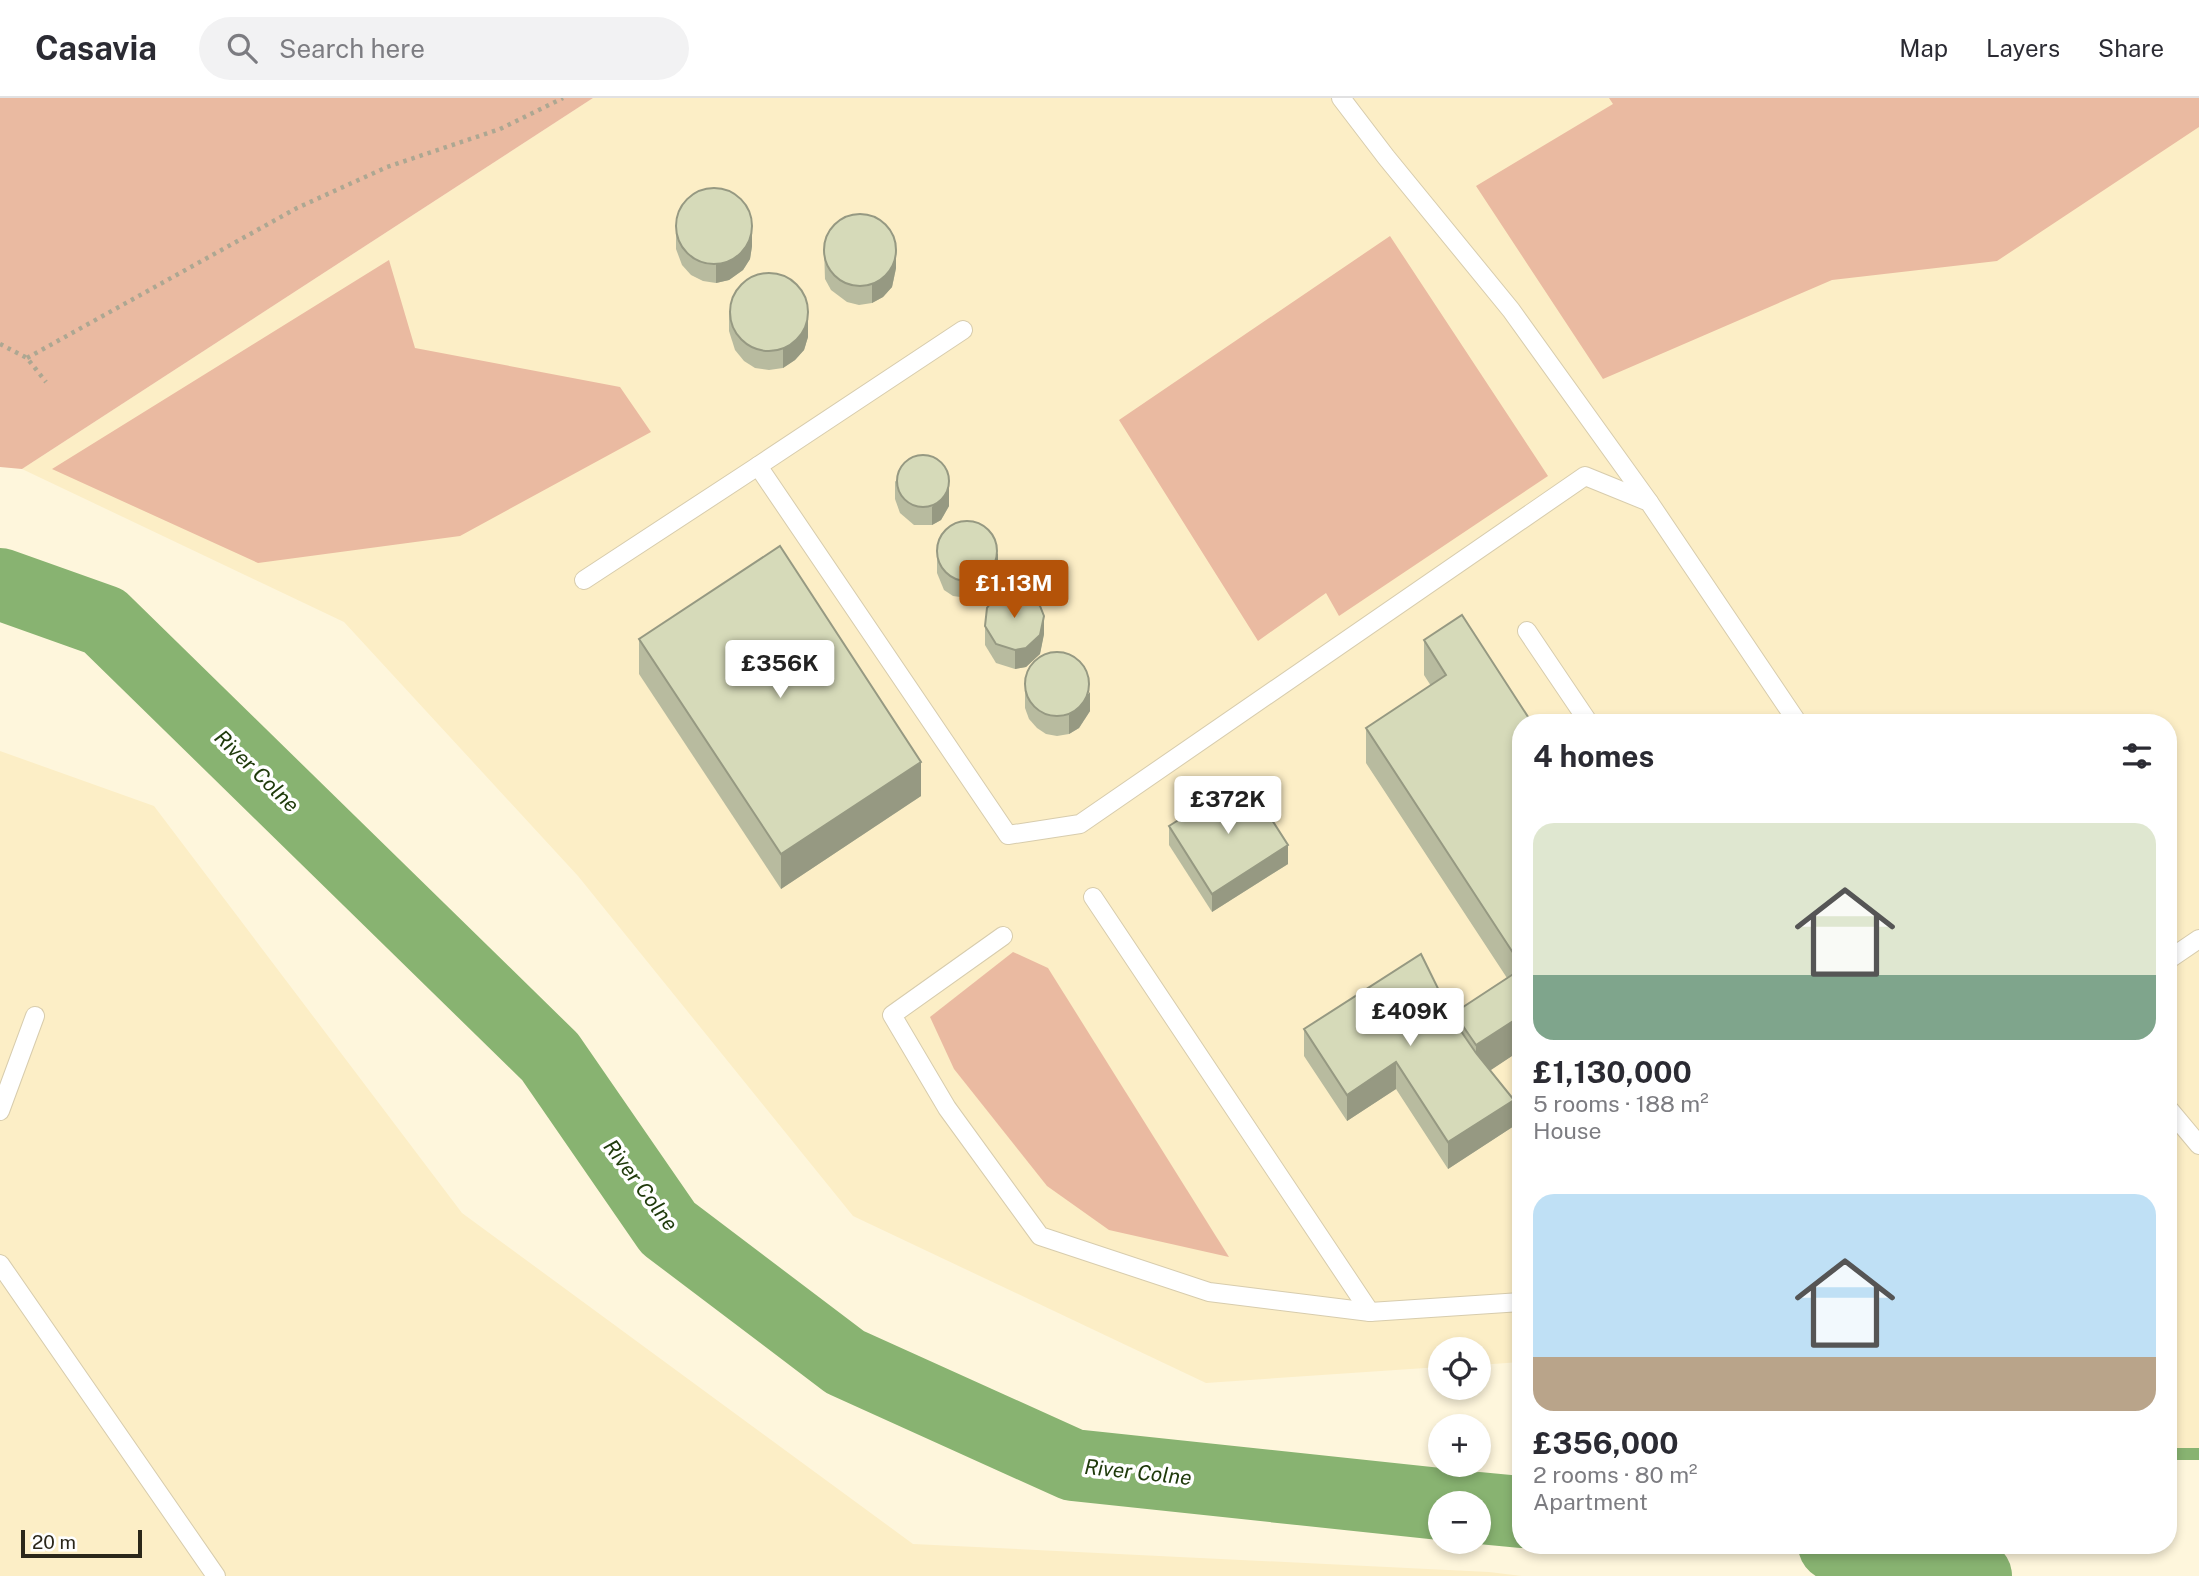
<!DOCTYPE html>
<html lang="en">
<head>
<meta charset="utf-8">
<style>
	body { margin:0; font-family:"Public Sans",sans-serif; background:#f2f2f3; color:#2b2b33; height:100vh; display:flex; flex-direction:column; font-size:26px; white-space:nowrap }
	* { box-sizing:border-box; margin:0 }
	p { font-size:23px; color:#7c7c81 }
	.icon { flex:none; width:38px; height:38px; fill:none; stroke:currentColor; stroke-width:2; stroke-linecap:round; stroke-linejoin:round }
	.map { position:relative; flex:1; overflow:hidden }
	.drawer { position:absolute; left:1512px; top:616px; width:665px; height:840px; display:flex; flex-direction:column; background:#fff; border-radius:28px; box-shadow:0 4px 10px #0003 }
	.drawer>* { flex:none }
	.buttons { position:absolute; left:1428px; top:1239px; display:grid; gap:14px }
	.buttons a { display:grid; place-items:center; width:63px; height:63px; border-radius:50%; background:#fff; box-shadow:0 4px 10px #0003; font-size:35px }
	.scale { position:absolute; left:21px; bottom:18px; width:121px; box-sizing:border-box; padding-left:7px; border:4px solid #2b271a; border-top:0; font-size:19px; line-height:24px; white-space:nowrap; color:#2b271a; -webkit-text-stroke:5px #fff; paint-order:stroke }
	.price { position:absolute; translate:-50% -60px; padding:0 16px; border-radius:7px; background:#fff; color:#222; font-size:23px; line-height:46px; filter:drop-shadow(0 2px 4px #0008) }
	.price::after { content:''; position:absolute; left:50%; top:42px; width:21px; height:16px; margin-left:-10px; background:inherit; clip-path:polygon(0 0,100% 0,50% 100%) }
	.price.on { background:#b45309; color:#fff }
	ul { padding:0; list-style:none }
	li { display:grid; align-content:center; gap:14px; height:371px; padding:0 21px }
	li span { display:grid; place-items:center; height:217px; border-radius:21px; color:#555 }
	li>.icon { margin-inline-start:auto }
	span .icon { width:126px; height:126px; fill:#fffc; stroke-width:1 }
	li b { font-size:30px }
	h2 { display:flex; justify-content:space-between; align-items:center; height:84px; padding:0 21px; font-size:30px }
	header { display:flex; align-items:center; gap:42px; box-sizing:border-box; height:98px; padding:0 35px; background:#fff; border-bottom:2px solid #e1e1e2 }
	header strong { font-size:33px }
	nav { display:flex; gap:38px; margin-inline-start:auto; font-size:24px }
	.search { width:490px; height:63px; background:#f2f2f3; display:flex; align-items:center; gap:18px; box-sizing:border-box; padding:0 24px; border-radius:38px; color:#7c7c81; font-size:26px }
	.map>svg:first-child { display:block }
</style>
</head>
<body>
<header>
<strong>Casavia</strong>
<div class="search"><svg class="icon" aria-label="search" viewBox="0 0 24 24"><circle cx="10" cy="10" r="6"/><path d="M15 15l6 6"/></svg>Search here</div>
<nav><a>Map</a><a>Layers</a><a>Share</a></nav>
</header>
<div class="map">
<svg width="2199" height="1478" viewBox="0 0 2199 1478">
	<rect width="100%" height="100%" fill="#fef6dc"/>
	<g fill="#fceec6">
		<polygon points="593,0 2199,0 2199,1357 2168,1350 2168,625 1521,625 1521,1264 1479,1267 1479,1251 1440,1251 1440,1269 1206,1285 853,1118 578,778 344,524 22,371"/>
		<polygon points="0,653 154,708 462,1115 913,1446 1489,1474 1522,1478 0,1478"/>
	</g>
	<g fill="#eabaa1">
		<polygon points="0,0 593,0 22,371 0,369"/>
		<polygon points="1609,0 2199,0 2199,29 1997,163 1832,182 1603,281 1476,88 1613,6"/>
		<polygon points="1390,138 1548,378 1339,518 1326,495 1258,543 1119,322"/>
		<polygon points="389,162 415,250 620,289 651,334 460,438 258,465 52,371"/>
		<polygon points="1013,854 1048,870 1229,1159 1109,1132 1047,1088 954,971 930,919"/>
	</g>
	<g fill="none" stroke-linecap="round" stroke-linejoin="round">
		<g stroke="#88b371" stroke-width="12">
			<polyline points="2168,1356 2199,1356"/>
			<polyline points="1866,1451 1875,1447"/>
		</g>
		<g stroke="#88b371" stroke-width="72">
			<polyline points="0,486 104,523 550,959 668,1130 845,1264 1073,1367 1440,1406"/>
			<polyline points="1479,1410 1521,1414"/>
			<polyline points="1834,1447 1866,1451 1976,1478"/>
		</g>
		<g stroke="#d7ccad" stroke-width="20">
			<g id="service">
				<polyline points="1341,0 1386,59 1511,212 1649,404"/>
				<polyline points="963,232 758,368 1008,737 1080,726 1585,378 1649,404 1798,625"/>
				<polyline points="584,482 758,368"/>
				<polyline points="1527,533 1589,625"/>
				<polyline points="1093,799 1370,1214"/>
				<polyline points="1003,838 892,917 947,1010 1040,1138 1209,1194 1370,1214 1521,1204"/>
				<polyline points="2168,862 2199,841"/>
				<polyline points="2168,1010 2199,1047"/>
				<polyline points="0,1013 35,918"/>
				<polyline points="0,1166 216,1478"/>
			</g>
		</g>
		<g stroke="#ada792" stroke-width="4.5" stroke-dasharray="3.5 5" stroke-linecap="butt">
			<polyline points="0,246 27,260 46,284"/>
			<polyline points="27,260 297,110 387,69 500,31 563,0"/>
		</g>
		<use href="#service" stroke="#fff" stroke-width="18"/>
	</g>
	<g fill="#b8bb9f">
		<polygon points="676,133 752,148 750,161 743,172 729,182 716,185 703,183 691,177 682,167 676,151"/>
		<polygon points="824,150 896,170 892,189 883,199 872,205 859,207 847,204 831,192 825,181"/>
		<polygon points="729,215 808,239 804,252 795,262 783,270 769,272 755,270 744,263 735,252 729,233"/>
		<polygon points="895,383 949,408 941,422 932,427 914,427 900,415 895,401"/>
		<polygon points="937,456 998,473 991,490 984,497 974,501 953,498 944,492 937,475"/>
		<polygon points="985,528 1044,536 1040,556 1026,569 1015,571 996,565 985,547"/>
		<polygon points="639,541 921,698 781,791 639,576"/>
		<polygon points="1424,542 1521,625 1521,952 1490,972 1514,1028 1448,1071 1396,991 1347,1023 1304,958 1304,931 1454,923 1454,915 1507,880 1366,665 1366,630 1431,588 1424,577"/>
		<polygon points="1025,592 1090,613 1079,630 1069,636 1057,638 1046,636 1037,630 1029,621 1025,610"/>
		<polygon points="1169,728 1288,766 1212,814 1169,747"/>
	</g>
	<g fill="#969982">
		<polygon points="752,129 752,148 750,161 743,172 729,182 716,185 716,166"/>
		<polygon points="896,152 896,170 892,189 883,199 872,205 872,186"/>
		<polygon points="808,220 808,239 804,252 795,262 783,270 783,251"/>
		<polygon points="949,389 949,408 941,422 932,427 932,409"/>
		<polygon points="998,455 998,473 991,490 984,497 974,501 974,483"/>
		<polygon points="1044,518 1044,536 1040,556 1026,569 1015,571 1015,552"/>
		<polygon points="1090,594 1090,613 1079,630 1069,636 1069,617"/>
		<polygon points="921,664 921,698 781,791 781,756"/>
		<polygon points="1288,747 1288,766 1212,814 1212,796"/>
		<polygon points="1521,918 1521,952 1476,982 1476,947"/>
		<polygon points="1396,964 1396,991 1347,1023 1347,997"/>
		<polygon points="1514,1002 1514,1028 1448,1071 1448,1044"/>
	</g>
	<g fill="#d6dab9" stroke="#969982" stroke-width="2">
		<circle cx="714" cy="128" r="38"/>
		<circle cx="860" cy="152" r="36"/>
		<circle cx="769" cy="214" r="39"/>
		<circle cx="923" cy="383" r="26"/>
		<circle cx="967" cy="453" r="30"/>
		<polygon points="780,448 921,664 781,756 639,541"/>
		<polygon points="1011,493 1031,498 1040,508 1044,518 1040,537 1026,550 1015,552 996,546 985,528 987,510 993,502 1002,495"/>
		<polygon points="1462,517 1532,625 1521,625 1521,867 1366,630 1446,577 1424,542"/>
		<circle cx="1057" cy="586" r="32"/>
		<polygon points="1245,680 1288,747 1212,796 1169,728"/>
		<polygon points="1421,856 1454,923 1476,955 1514,1002 1448,1044 1396,964 1347,997 1304,931"/>
		<polygon points="1521,871 1521,918 1476,947 1454,915"/>
	</g>
	<g text-anchor="middle" dominant-baseline="central" stroke-width="7" stroke-linejoin="round" paint-order="stroke">
		<g font-size="21" font-style="italic" fill="#203b0c" stroke="#fff">
			<text transform="translate(257 673) rotate(44)">River Colne</text>
			<text transform="translate(641 1087) rotate(53)">River Colne</text>
			<text transform="translate(1138 1374) rotate(6)">River Colne</text>
		</g>
	</g>
</svg>
<div class="buttons">
<a><svg class="icon" aria-label="locate" viewBox="0 0 24 24"><circle cx="12" cy="12" r="6"/><path d="M12 2v4M12 18v4M2 12h4M18 12h4"/></svg></a>
<a>+</a>
<a>−</a>
</div>
<div class="scale">20 m</div>
<b class="price on" style="left:1014px;top:522px">£1.13M</b>
<b class="price" style="left:780px;top:602px">£356K</b>
<b class="price" style="left:1228px;top:738px">£372K</b>
<b class="price" style="left:1410px;top:950px">£409K</b>
<section class="drawer">
<h2>4 homes<svg class="icon" aria-label="filters" viewBox="0 0 24 24"><path d="M4 7h16M4 17h16"/><circle cx="9" cy="7" r="2"/><circle cx="15" cy="17" r="2"/></svg></h2>
<ul>
<li><span style="background:linear-gradient(#dfe7d0 70%,#7fa58c 0)"><svg class="icon" aria-label="home" viewBox="0 0 24 24"><path d="M3 11l9-7 9 7M6 9v11h12V9"/></svg></span><div><b>£1,130,000</b><p>5 rooms · 188 m²</p><p>House</p></div></li>
<li><span style="background:linear-gradient(#bfe0f5 75%,#b9a48a 0)"><svg class="icon" aria-label="home" viewBox="0 0 24 24"><path d="M3 11l9-7 9 7M6 9v11h12V9"/></svg></span><div><b>£356,000</b><p>2 rooms · 80 m²</p><p>Apartment</p></div></li>
</ul>
</section>
</div>
</body>
</html>
